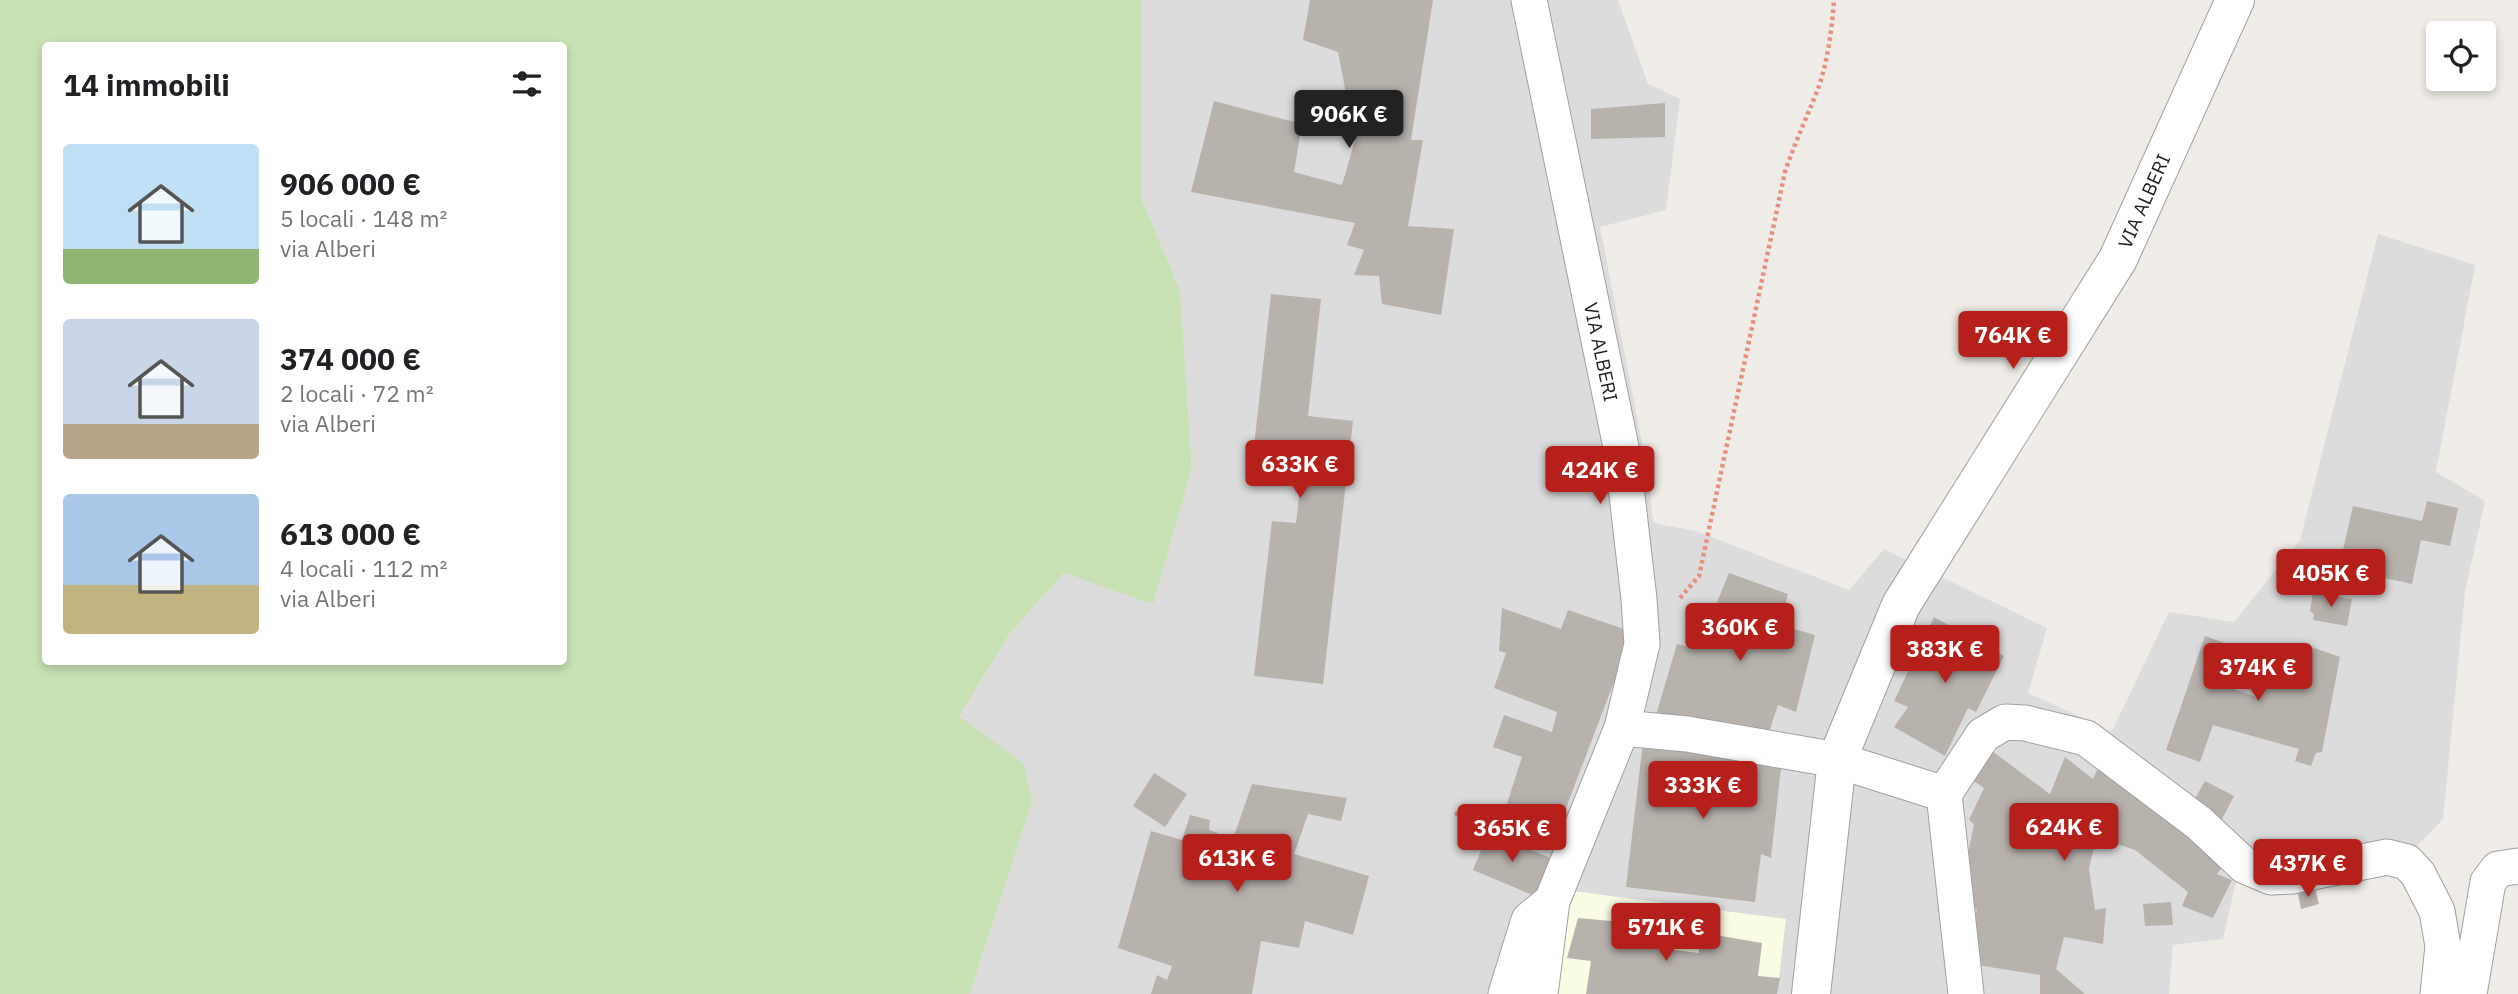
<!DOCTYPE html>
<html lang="it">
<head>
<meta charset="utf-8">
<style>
	body { margin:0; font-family:"IBM Plex Sans",sans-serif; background:#f2f2f2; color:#202124; height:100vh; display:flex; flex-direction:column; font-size:26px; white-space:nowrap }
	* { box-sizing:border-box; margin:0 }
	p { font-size:23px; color:#757577 }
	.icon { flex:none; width:38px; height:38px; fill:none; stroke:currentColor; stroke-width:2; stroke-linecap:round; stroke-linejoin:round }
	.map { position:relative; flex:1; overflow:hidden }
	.drawer { position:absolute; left:42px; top:42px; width:525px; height:623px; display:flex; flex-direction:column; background:#fff; border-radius:7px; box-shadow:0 4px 10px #0003 }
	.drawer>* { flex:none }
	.buttons { position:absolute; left:2426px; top:21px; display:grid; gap:14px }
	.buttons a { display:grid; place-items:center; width:70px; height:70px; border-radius:7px; background:#fff; box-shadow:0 4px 10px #0003; font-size:35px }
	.price { position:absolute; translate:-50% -60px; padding:0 16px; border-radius:7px; background:#b5211a; color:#fff; font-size:23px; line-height:46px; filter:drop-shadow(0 2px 4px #0008) }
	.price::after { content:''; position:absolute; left:50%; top:42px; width:21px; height:16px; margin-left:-10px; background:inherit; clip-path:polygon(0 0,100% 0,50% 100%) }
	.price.current { background:#222; color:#fff }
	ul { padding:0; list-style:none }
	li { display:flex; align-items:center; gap:21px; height:175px; padding:0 21px }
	li span { display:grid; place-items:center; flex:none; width:196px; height:140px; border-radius:7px; color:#555 }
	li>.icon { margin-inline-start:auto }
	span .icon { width:84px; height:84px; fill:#fffc; stroke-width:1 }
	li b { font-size:30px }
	h2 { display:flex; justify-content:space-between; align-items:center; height:84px; padding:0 21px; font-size:30px }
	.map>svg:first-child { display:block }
</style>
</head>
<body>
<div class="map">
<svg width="2518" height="994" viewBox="0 0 2518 994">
	<rect width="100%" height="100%" fill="#efece7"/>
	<polygon fill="#dddcdc" points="1141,0 1618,0 1648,84 1680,99 1666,210 1600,227 1649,479 1653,523 1696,531 1849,590 1884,549 2047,628 2028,693 2112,731 2169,612 2234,622 2300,540 2378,234 2475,265 2436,472 2485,501 2465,592 2443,819 2413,850 2237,877 2223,939 2173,945 2169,994 970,994 1032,802 958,717 1010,633 1064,573 1153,603 1192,468 1180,290 1142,200"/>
	<polygon fill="#fafbe3" points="1565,890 1786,919 1777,994 1552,994"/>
	<path fill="#c8e2b3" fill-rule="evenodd" d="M0 0H1141L1142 200 1180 290 1192 468 1153 604 1064 573 1010 633 959 716 1024 764 1032 802 970 994H0ZM46 46H564V662H46Z"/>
	<g fill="#b8b2ad">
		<polygon points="1310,0 1433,0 1411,140 1423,140 1408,226 1454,229 1441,315 1382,304 1379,276 1354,275 1364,250 1347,245 1355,223 1191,192 1214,101 1302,124 1294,172 1342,185 1355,140 1338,52 1303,40"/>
		<polygon points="1665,103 1665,137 1591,139 1591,109"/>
		<polygon points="1271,294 1321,299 1308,416 1353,421 1323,684 1254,676 1272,521 1296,523 1304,452 1254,446"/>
		<polygon points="2427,501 2458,508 2450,546 2421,540 2412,584 2339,568 2353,506 2422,521"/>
		<polygon points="1729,573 1788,594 1780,625 1815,635 1796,712 1778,705 1768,735 1656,715 1677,644 1698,649"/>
		<polygon points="2313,592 2352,599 2347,626 2313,620 2314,614 2310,611"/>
		<polygon points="1502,608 1561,629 1568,610 1633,632 1555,837 1502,819 1522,757 1493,747 1504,715 1552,732 1557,712 1494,688 1506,653 1499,651"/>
		<polygon points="1934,617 2004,656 1976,712 1968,708 1945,756 1894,727 1908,707 1894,701"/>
		<polygon points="2205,636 2236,647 2223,685 2256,697 2268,662 2290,670 2300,643 2340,657 2322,752 2316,753 2311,766 2295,761 2299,749 2213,725 2200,762 2166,750"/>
		<polygon points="1643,742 1782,759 1771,858 1761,854 1755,902 1626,887"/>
		<polygon points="1992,751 2050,794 2065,757 2093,779 2101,761 2196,834 2190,841 2228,860 2217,874 2232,880 2213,918 2182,906 2188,892 2135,850 2096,837 2089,869 2095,910 2106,908 2103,944 2064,937 2056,969 2085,994 2040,994 2040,975 1977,965 1969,946 1977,909 1958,905 1974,824 1969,820 1984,788 1971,779"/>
		<polygon points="1154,773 1187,794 1165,827 1133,806"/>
		<polygon points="2205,781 2234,796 2219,825 2189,809"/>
		<polygon points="1252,784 1347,798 1341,821 1308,814 1294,854 1369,876 1353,935 1305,921 1299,948 1261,941 1252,994 1151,994 1157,975 1167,980 1172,966 1118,948 1151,831 1182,840 1190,815 1210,820 1209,830 1233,839"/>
		<polygon points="1488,833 1551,858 1535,896 1473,870"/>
		<polygon points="2315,889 2319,904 2301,909 2298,894"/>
		<polygon points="2171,902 2173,925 2145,926 2143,904"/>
		<polygon points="1578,918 1644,924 1639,946 1699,953 1698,932 1762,943 1758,976 1780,978 1777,994 1586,994 1591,961 1567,958"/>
	</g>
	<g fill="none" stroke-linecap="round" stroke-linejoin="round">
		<g stroke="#a0a0a0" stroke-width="37">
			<g id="minor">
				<polyline points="1622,728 1687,734 1837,760 1944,794 1966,994"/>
				<polyline points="1944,794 1983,735 2005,722 2025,723 2086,738 2199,823 2245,866 2271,877 2292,876 2387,857 2407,862 2418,874 2437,911 2443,946 2438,994"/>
				<polyline points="1506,994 1529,920 1552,901 1622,728 1642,644 1639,599 1622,452 1529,0"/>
				<polyline points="1540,994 1552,901"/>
				<polyline points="2469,994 2488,882 2498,869 2518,866"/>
			</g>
		</g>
		<g stroke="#a0a0a0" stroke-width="40">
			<polyline id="tertiary" points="1811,994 1837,760 1901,605 2118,259 2235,0"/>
		</g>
		<g stroke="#e88e7e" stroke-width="4.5" stroke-dasharray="3.5 3.5" stroke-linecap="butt">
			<path d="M1680 598 1699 576 1785 172C1795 142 1808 115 1819 86 1828 59 1832 28 1834 0"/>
			<polyline points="1455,813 1534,841"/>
		</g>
		<use href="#minor" stroke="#fff" stroke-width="35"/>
		<use href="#tertiary" stroke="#fff" stroke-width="38"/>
	</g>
	<g text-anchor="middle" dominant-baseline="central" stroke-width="7" stroke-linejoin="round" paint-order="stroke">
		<g font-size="19" fill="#1f1f1f" stroke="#fff">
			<text transform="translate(2144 201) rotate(-66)">VIA ALBERI</text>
			<text transform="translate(1601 352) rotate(78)">VIA ALBERI</text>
		</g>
	</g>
</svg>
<div class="buttons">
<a><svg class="icon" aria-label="locate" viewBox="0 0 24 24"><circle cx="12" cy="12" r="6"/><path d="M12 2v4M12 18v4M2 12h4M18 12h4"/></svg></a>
</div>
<b class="price current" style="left:1349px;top:150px">906K €</b>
<b class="price" style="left:2013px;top:371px">764K €</b>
<b class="price" style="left:1300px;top:500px">633K €</b>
<b class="price" style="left:1600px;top:506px">424K €</b>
<b class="price" style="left:2331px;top:609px">405K €</b>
<b class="price" style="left:1740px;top:663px">360K €</b>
<b class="price" style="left:1945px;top:685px">383K €</b>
<b class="price" style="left:2258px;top:703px">374K €</b>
<b class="price" style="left:1703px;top:821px">333K €</b>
<b class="price" style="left:2064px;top:863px">624K €</b>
<b class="price" style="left:1512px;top:864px">365K €</b>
<b class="price" style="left:1237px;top:894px">613K €</b>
<b class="price" style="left:2308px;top:899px">437K €</b>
<b class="price" style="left:1666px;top:963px">571K €</b>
<section class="drawer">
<h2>14 immobili<svg class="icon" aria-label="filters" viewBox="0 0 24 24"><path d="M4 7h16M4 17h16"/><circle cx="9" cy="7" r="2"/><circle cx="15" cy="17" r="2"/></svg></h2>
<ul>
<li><span style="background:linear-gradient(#bfe0f5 75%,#8fb573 0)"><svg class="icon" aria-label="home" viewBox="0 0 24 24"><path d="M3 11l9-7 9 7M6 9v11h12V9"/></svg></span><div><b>906 000 €</b><p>5 locali · 148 m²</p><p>via Alberi</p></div></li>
<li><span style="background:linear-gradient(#c9d6e8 75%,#b9a48a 0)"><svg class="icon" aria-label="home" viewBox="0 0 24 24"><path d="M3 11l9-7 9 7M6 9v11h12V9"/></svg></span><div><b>374 000 €</b><p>2 locali · 72 m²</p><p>via Alberi</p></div></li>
<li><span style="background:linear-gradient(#a9c7e8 65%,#c2b280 0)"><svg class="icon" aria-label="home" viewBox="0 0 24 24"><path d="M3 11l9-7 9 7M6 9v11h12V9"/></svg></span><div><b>613 000 €</b><p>4 locali · 112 m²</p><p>via Alberi</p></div></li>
</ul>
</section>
</div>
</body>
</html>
